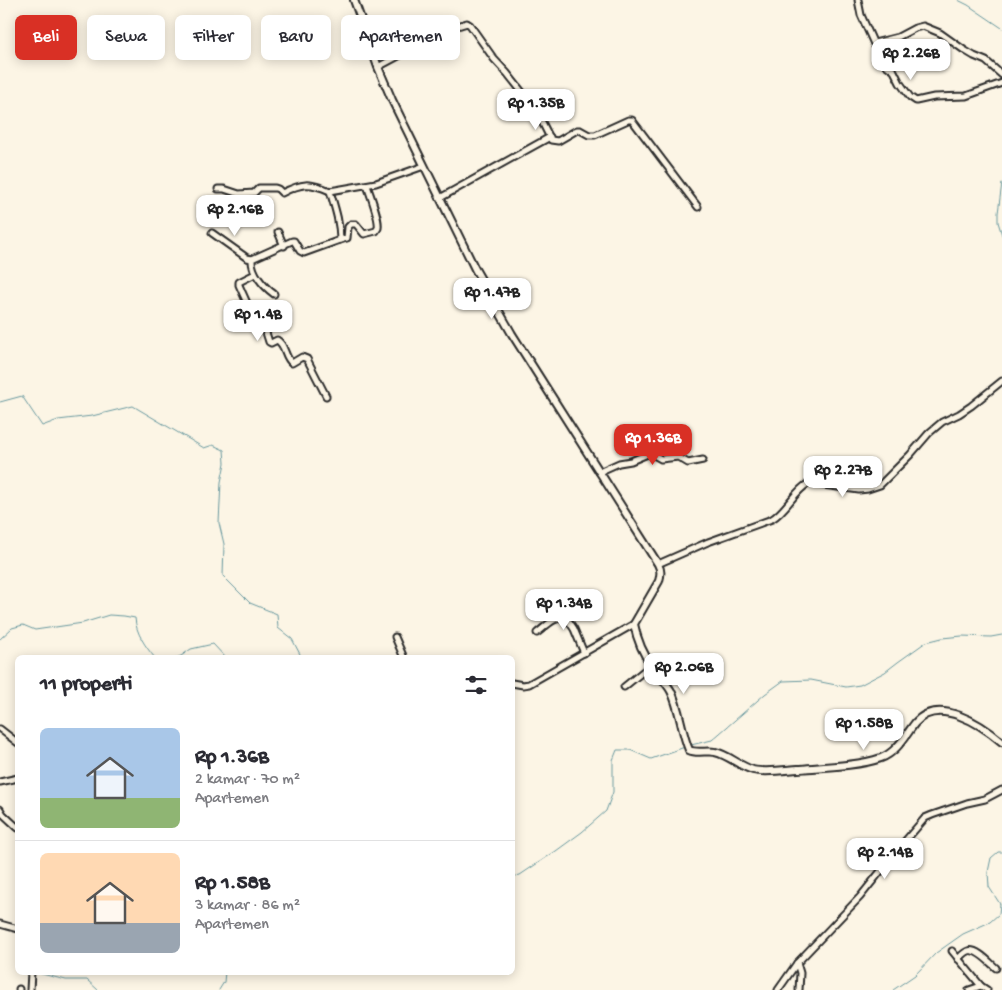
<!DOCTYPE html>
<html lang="id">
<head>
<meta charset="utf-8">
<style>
	body { margin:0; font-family:"Gochi Hand",sans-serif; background:#f2f2f3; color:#2b2b33; height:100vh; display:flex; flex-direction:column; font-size:19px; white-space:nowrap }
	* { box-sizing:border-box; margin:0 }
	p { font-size:16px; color:#7c7c81 }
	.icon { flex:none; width:28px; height:28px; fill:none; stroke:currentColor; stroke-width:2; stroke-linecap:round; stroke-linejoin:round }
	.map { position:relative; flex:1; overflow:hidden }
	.sheet { position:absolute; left:15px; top:655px; width:500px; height:320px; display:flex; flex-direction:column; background:#fff; border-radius:8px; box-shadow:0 2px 12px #0003 }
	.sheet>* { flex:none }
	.top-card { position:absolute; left:15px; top:15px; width:500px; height:45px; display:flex; gap:10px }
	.price { position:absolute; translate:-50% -42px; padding:0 11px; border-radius:10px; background:#fff; color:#222; font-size:16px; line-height:32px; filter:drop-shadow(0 1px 2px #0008) }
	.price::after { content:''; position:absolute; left:50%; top:30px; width:15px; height:11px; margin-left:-8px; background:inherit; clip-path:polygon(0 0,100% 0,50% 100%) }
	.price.on { background:#d93025; color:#fff }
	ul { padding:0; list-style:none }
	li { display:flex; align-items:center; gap:15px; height:125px; padding:0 25px }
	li+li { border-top:1px solid #e1e1e2 }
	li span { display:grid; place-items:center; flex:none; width:140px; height:100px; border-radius:8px; color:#555 }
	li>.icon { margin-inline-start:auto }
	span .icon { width:60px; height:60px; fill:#fffc; stroke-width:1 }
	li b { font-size:21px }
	h2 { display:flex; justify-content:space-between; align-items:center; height:60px; padding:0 25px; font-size:21px }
	.pill { padding:0 18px; border-radius:8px; background:#fff; box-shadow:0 2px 12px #0003; font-size:18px; line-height:45px }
	.pill.on { background:#d93025; color:#fff }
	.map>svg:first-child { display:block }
</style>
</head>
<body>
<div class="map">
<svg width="1002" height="990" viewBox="0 0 1002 990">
	<rect width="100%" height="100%" fill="#fcf5e5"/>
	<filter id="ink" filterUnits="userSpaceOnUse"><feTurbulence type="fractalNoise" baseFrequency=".02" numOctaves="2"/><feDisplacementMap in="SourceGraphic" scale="10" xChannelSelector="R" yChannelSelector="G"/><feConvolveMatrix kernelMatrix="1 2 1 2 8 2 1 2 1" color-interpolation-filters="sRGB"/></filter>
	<g filter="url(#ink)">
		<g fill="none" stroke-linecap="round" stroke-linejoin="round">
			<g stroke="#68989f" stroke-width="1">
				<polyline points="958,0 968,5 1002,28"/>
				<polyline points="1002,183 998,213 998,222 1002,235"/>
				<polyline points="0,402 22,396 42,426 58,420 92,416 133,406 204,448 213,445 224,450 225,463 221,482 219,523 224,544 223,576 250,603 277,614 278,628 292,639 302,658"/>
				<path d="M0 639 12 628 23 625 35 630 83 623 109 615 124 616 135 618C136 633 145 646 155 658"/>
				<polyline points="176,658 181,656 191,649 213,644 226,658"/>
				<polyline points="691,745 712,740 765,694 783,681 811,680 846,687 860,685 885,672 898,662 926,642 942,638 962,636 991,637 1002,635"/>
				<polyline points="512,877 520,875 556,851 582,832 606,811 613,792 613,760 617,750 630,750 651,759 685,747"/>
				<polyline points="34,972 66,980 87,980 98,990"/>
				<polyline points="219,990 224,982 225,972"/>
				<polyline points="893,990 915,975 936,953 963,934 990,922 999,914 1000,904 989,887 988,872 991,858 998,852 1002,852"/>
			</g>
			<g stroke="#2b2b2b" stroke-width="9">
				<g id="minor">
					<polyline points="858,0 861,15 882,62 894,71 900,83 910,97 916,101 934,97 966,96 1002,83"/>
					<polyline points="874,43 898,37 915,28 923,26 940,33 964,50 974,56 986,61 1002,75"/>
					<polyline points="378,67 451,28 467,23 470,25 494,59 507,73 526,97 540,118 551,140 558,141 577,130 580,130 589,135 595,135 628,120 632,120 698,207"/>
					<path d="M218 189H224L239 194 254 193 259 188H275L278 189 282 193C302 183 309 182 330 191"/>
					<polyline points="440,198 550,137"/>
					<polyline points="278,232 284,246"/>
					<polyline points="212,233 247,258 252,259"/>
					<path d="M340 240 347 238 348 227 351 224H356L364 234 376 231 378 228C380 219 370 195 367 185"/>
					<path d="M255 274 239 282V285L247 303 263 323 269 342 271 343 277 340C286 345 284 357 292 363L302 357 307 359 326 396"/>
					<path d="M274 294C263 286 251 272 252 259L292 241H294L300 251 304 253 340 240C340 223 335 208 330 191L376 183 424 166"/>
					<polyline points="599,472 619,463 631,461 650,453 652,454 661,459 678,457 688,463 703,460"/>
					<path d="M658 564 708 542 772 519C787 510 794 491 809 483L859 490 868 489 880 485 910 455 929 433 942 422 959 414 971 406 1002 381"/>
					<path d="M537 633C545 627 555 616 566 617L574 629 584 653"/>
					<polyline points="395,637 404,658"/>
					<polyline points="512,683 523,685 529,684 634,624"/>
					<polyline points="624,687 651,665"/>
					<polyline points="0,729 18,743"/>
					<polyline points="0,782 18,778"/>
					<polyline points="0,809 3,814 18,828"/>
					<polyline points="0,924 18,929"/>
					<polyline points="952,951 981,986"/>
					<path d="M958 959C961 956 964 952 968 951 977 948 990 963 996 968"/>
					<polyline points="797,963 800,973 799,990"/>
					<polyline points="19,990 19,989"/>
					<polyline points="30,990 31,972"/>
					<polyline points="778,990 797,963 860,897 900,847 925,818 932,815 967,803 985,799 1002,790"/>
					<polyline points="969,990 981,986 987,990"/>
				</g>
			</g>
			<g stroke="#2b2b2b" stroke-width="10">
				<path id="tertiary" d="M354 0 378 67 392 100 475 269 512 334 658 564C661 570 661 574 659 581L634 624C637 639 643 654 652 666 658 675 666 682 671 691 680 709 681 731 689 750 697 754 707 750 715 752 729 755 739 766 753 770 765 773 785 770 798 769 822 767 859 766 881 758 897 752 905 736 915 723 938 696 981 724 1002 742"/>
			</g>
			<use href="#minor" stroke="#fcf5e5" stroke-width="5"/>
			<use href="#tertiary" stroke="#fcf5e5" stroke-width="6"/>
		</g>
	</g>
</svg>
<b class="price" style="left:911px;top:81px">Rp 2.26B</b>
<b class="price" style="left:536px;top:131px">Rp 1.35B</b>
<b class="price" style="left:235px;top:237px">Rp 2.16B</b>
<b class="price" style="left:492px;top:320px">Rp 1.47B</b>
<b class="price" style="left:258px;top:342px">Rp 1.4B</b>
<b class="price on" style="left:653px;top:466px">Rp 1.36B</b>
<b class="price" style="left:843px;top:498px">Rp 2.27B</b>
<b class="price" style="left:564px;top:631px">Rp 1.34B</b>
<b class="price" style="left:684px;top:695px">Rp 2.06B</b>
<b class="price" style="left:864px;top:751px">Rp 1.58B</b>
<b class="price" style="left:885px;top:880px">Rp 2.14B</b>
<div class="top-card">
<a class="pill on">Beli</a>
<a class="pill">Sewa</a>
<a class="pill">Filter</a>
<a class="pill">Baru</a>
<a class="pill">Apartemen</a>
</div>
<section class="sheet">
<h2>11 properti<svg class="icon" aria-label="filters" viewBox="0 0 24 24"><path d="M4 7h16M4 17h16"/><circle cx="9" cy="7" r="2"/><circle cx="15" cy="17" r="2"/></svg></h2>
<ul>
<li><span style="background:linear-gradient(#a9c7e8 70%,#8fb573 0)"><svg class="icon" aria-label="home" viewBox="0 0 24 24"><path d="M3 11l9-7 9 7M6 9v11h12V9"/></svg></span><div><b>Rp 1.36B</b><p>2 kamar · 70 m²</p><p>Apartemen</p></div></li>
<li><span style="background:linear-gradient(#ffd9b3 70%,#9aa5b1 0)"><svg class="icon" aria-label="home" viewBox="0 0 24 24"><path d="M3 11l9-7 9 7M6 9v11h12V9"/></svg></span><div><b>Rp 1.58B</b><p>3 kamar · 86 m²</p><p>Apartemen</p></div></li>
</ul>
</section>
</div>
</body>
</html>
